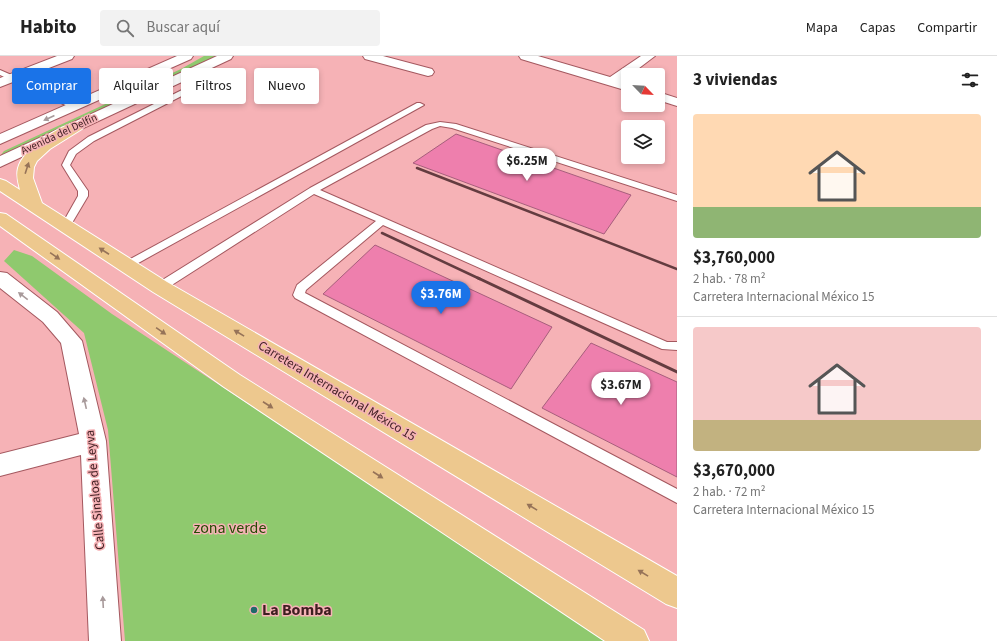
<!DOCTYPE html>
<html lang="es">
<head>
<meta charset="utf-8">
<style>
	body { margin:0; font-family:"Source Sans 3",sans-serif; background:#f2f2f2; color:#222; height:100vh; display:flex; flex-direction:column; font-size:15px; white-space:nowrap }
	* { box-sizing:border-box; margin:0 }
	p { font-size:13px; color:#767676 }
	.icon { flex:none; width:22px; height:22px; fill:none; stroke:currentColor; stroke-width:2; stroke-linecap:round; stroke-linejoin:round }
	.map { position:relative; flex:1; overflow:hidden }
	.panel { display:flex; flex-direction:column; background:#fff; width:320px }
	.panel>* { flex:none }
	.banner { position:absolute; left:12px; top:12px; width:380px; height:36px; display:flex; gap:8px }
	.needle { width:26px; rotate:115deg }
	.tools { position:absolute; left:621px; top:12px; display:grid; gap:8px }
	.tools a { display:grid; place-items:center; width:44px; height:44px; border-radius:4px; background:#fff; box-shadow:0 2px 6px #0003; font-size:20px }
	.price { position:absolute; translate:-50% -34px; padding:0 9px; border-radius:14px; background:#fff; color:#222; font-size:13px; line-height:26px; filter:drop-shadow(0 1px 2px #0008) }
	.price::after { content:''; position:absolute; left:50%; top:24px; width:12px; height:9px; margin-left:-6px; background:inherit; clip-path:polygon(0 0,100% 0,50% 100%) }
	.price.current { background:#1a73e8; color:#fff }
	ul { padding:0; list-style:none }
	li { display:grid; align-content:center; gap:8px; height:212px; padding:0 16px }
	li+li { border-top:1px solid #e0e0e0 }
	li span { display:grid; place-items:center; height:124px; border-radius:4px; color:#555 }
	li>.icon { margin-inline-start:auto }
	span .icon { width:72px; height:72px; fill:#fffc; stroke-width:1 }
	li b { font-size:17px }
	h2 { display:flex; justify-content:space-between; align-items:center; height:48px; padding:0 16px; font-size:17px }
	.chip { padding:0 14px; border-radius:4px; background:#fff; box-shadow:0 2px 6px #0003; font-size:14px; line-height:36px }
	.chip.current { background:#1a73e8; color:#fff }
	header { display:flex; align-items:center; gap:24px; box-sizing:border-box; height:56px; padding:0 20px; background:#fff; border-bottom:1px solid #e0e0e0 }
	header strong { font-size:19px }
	nav { display:flex; gap:22px; margin-inline-start:auto; font-size:14px }
	.search { width:280px; height:36px; background:#f2f2f2; display:flex; align-items:center; gap:10px; box-sizing:border-box; padding:0 14px; border-radius:4px; color:#767676; font-size:15px }
	main { display:flex; flex:1; min-height:0 }
	.map>svg:first-child { display:block }
</style>
</head>
<body>
<header>
<strong>Habito</strong>
<div class="search"><svg class="icon" aria-label="search" viewBox="0 0 24 24"><circle cx="10" cy="10" r="6"/><path d="M15 15l6 6"/></svg>Buscar aquí</div>
<nav><a>Mapa</a><a>Capas</a><a>Compartir</a></nav>
</header>
<main>
<div class="map">
<svg width="677" height="585" viewBox="0 0 677 585">
	<rect width="100%" height="100%" fill="#f6b2b6"/>
	<g fill="#8fc96e">
		<polygon points="204,0 223,0 7,99 0,100 4,95 181,13"/>
		<polygon points="14,194 32,200 112,258 607,585 125,585 108,374 84,277 4,205"/>
	</g>
	<g fill="#ee7fad" stroke="#a75e7c">
		<polygon points="456,78 631,139 604,178 413,107"/>
		<polygon points="375,189 552,271 511,333 323,238"/>
		<polygon points="591,287 677,326 677,421 542,352"/>
	</g>
	<g fill="none" stroke-linecap="round" stroke-linejoin="round">
		<g stroke="#a4585f" stroke-width="2">
			<g id="service">
				<polygon points="0,14 78,48 79,50 78,52 72,52 0,19"/>
				<polygon points="196,27 199,27 203,29 94,85 76,98 70,109 88,135 88,140 69,172 63,172 61,170 78,140 78,135 62,109 69,95 88,81"/>
				<polygon points="417,47 420,47 424,49 131,211 127,212 122,209 123,207"/>
				<polygon points="440,66 456,68 677,139 677,145 452,72 440,70 432,73 320,134 667,286 677,286 677,294 662,293 383,169 306,234 305,237 677,433 677,447 295,242 293,239 297,229 376,165 314,138 164,234 156,234 155,231 156,228 310,132 426,69"/>
			</g>
		</g>
		<g stroke="#a4585f" stroke-width="2">
			<g id="minor">
				<polygon points="57,0 74,0 72,3 0,31 0,22"/>
				<polygon points="363,0 383,0 432,13 434,16 432,19 428,20 365,3"/>
				<polygon points="519,0 538,0 610,21 641,0 655,0 622,25 628,27 628,35 521,3"/>
				<polygon points="658,36 677,42 677,50 658,44"/>
				<polygon points="0,216 7,217 57,256 82,285 106,385 121,585 89,585 81,399 0,420 0,398 79,378 61,287 43,266 0,232"/>
			</g>
		</g>
		<g stroke="#a4585f" stroke-width="2">
			<g id="tertiary">
				<polygon points="177,0 193,0 191,3 0,88 0,78"/>
				<polygon points="217,0 233,0 231,3 0,111 0,100"/>
			</g>
		</g>
		<g stroke="#fff" stroke-width="2">
			<g id="primary">
				<path d="M77 66 82 67 84 70 82 73 50 93 37 105 34 111 33 122 42 147 167 226 677 520V552L666 548 153 236 0 135V123L6 125 20 134C18 126 16 120 18 112 23 93 59 70 77 66Z"/>
				<polygon points="0,157 6,158 240,319 644,574 649,585 605,585 224,331 0,170"/>
			</g>
		</g>
		<use href="#service" fill="#fff" fill-rule="evenodd"/>
		<use href="#minor" fill="#fff" fill-rule="evenodd"/>
		<use href="#tertiary" fill="#fff" fill-rule="evenodd"/>
		<use href="#primary" fill="#edc88e" fill-rule="evenodd"/>
		<g stroke="#643c40" stroke-width="2.5">
			<polyline points="417,112 677,213"/>
			<polyline points="382,177 480,223"/>
		</g>
		<polyline stroke="#643c40" stroke-width="3" points="478,222 677,316"/>
	</g>
	<defs><path id="oneway-solid" d="M-6-.8H1V-3.2L6.5 0L1 3.2V.8H-6Z"/></defs>
	<g fill="#a89a9b">
		<use href="#oneway-solid" transform="translate(49 62) rotate(155)"/>
		<use href="#oneway-solid" transform="translate(23 240) rotate(-142)"/>
		<use href="#oneway-solid" transform="translate(85 347) rotate(-103)"/>
		<use href="#oneway-solid" transform="translate(103 546) rotate(-93)"/>
	</g>
	<g fill="#967358">
		<use href="#oneway-solid" transform="translate(27 112) rotate(-72)"/>
		<use href="#oneway-solid" transform="translate(104 195) rotate(-147)"/>
		<use href="#oneway-solid" transform="translate(55 200) rotate(35)"/>
		<use href="#oneway-solid" transform="translate(161 275) rotate(35)"/>
		<use href="#oneway-solid" transform="translate(239 277) rotate(-149)"/>
		<use href="#oneway-solid" transform="translate(268 349) rotate(33)"/>
		<use href="#oneway-solid" transform="translate(378 419) rotate(33)"/>
		<use href="#oneway-solid" transform="translate(532 451) rotate(-149)"/>
		<use href="#oneway-solid" transform="translate(643 517) rotate(-149)"/>
	</g>
	<circle fill="#1e6a6a" stroke="#f6b2b6" stroke-width="1.5" cx="254" cy="554" r="4"/>
	<g text-anchor="middle" dominant-baseline="central" stroke-width="3" stroke-linejoin="round" paint-order="stroke">
		<g font-size="11" fill="#3e1e21" stroke="#f6b2b6">
			<text transform="translate(59 78) rotate(-25)">Avenida del Delfín</text>
		</g>
		<g font-size="13" fill="#3e1e21" stroke="#f6b2b6">
			<text transform="translate(337 335) rotate(31)">Carretera Internacional México 15</text>
			<text transform="translate(95 434) rotate(-95)">Calle Sinaloa de Leyva</text>
		</g>
		<g font-size="16" fill="#254c04" stroke="#f6b2b6">
			<text x="230" y="472">zona verde</text>
		</g>
		<g font-size="16" font-weight="bold" fill="#3e1e21" stroke="#f6b2b6" text-anchor="start">
			<text x="262" y="554">La Bomba</text>
		</g>
	</g>
</svg>
<div class="tools">
<a><svg class="needle" viewBox="-14 -14 28 28"><path d="M0-13l5 13h-10z" fill="#e53935"/><path d="M0 13l5-13h-10z" fill="#767676"/></svg></a>
<a><svg class="icon" aria-label="layers" viewBox="0 0 24 24"><path d="M12 4l9 5-9 5-9-5zM3 14l9 5 9-5"/></svg></a>
</div>
<b class="price" style="left:527px;top:126px">$6.25M</b>
<b class="price current" style="left:441px;top:259px">$3.76M</b>
<b class="price" style="left:621px;top:350px">$3.67M</b>
<div class="banner">
<a class="chip current">Comprar</a>
<a class="chip">Alquilar</a>
<a class="chip">Filtros</a>
<a class="chip">Nuevo</a>
</div>
</div>
<section class="panel">
<h2>3 viviendas<svg class="icon" aria-label="filters" viewBox="0 0 24 24"><path d="M4 7h16M4 17h16"/><circle cx="9" cy="7" r="2"/><circle cx="15" cy="17" r="2"/></svg></h2>
<ul>
<li><span style="background:linear-gradient(#ffd9b3 75%,#8fb573 0)"><svg class="icon" aria-label="home" viewBox="0 0 24 24"><path d="M3 11l9-7 9 7M6 9v11h12V9"/></svg></span><div><b>$3,760,000</b><p>2 hab. · 78 m²</p><p>Carretera Internacional México 15</p></div></li>
<li><span style="background:linear-gradient(#f6c9c9 75%,#c2b280 0)"><svg class="icon" aria-label="home" viewBox="0 0 24 24"><path d="M3 11l9-7 9 7M6 9v11h12V9"/></svg></span><div><b>$3,670,000</b><p>2 hab. · 72 m²</p><p>Carretera Internacional México 15</p></div></li>
</ul>
</section>
</main>
</body>
</html>
